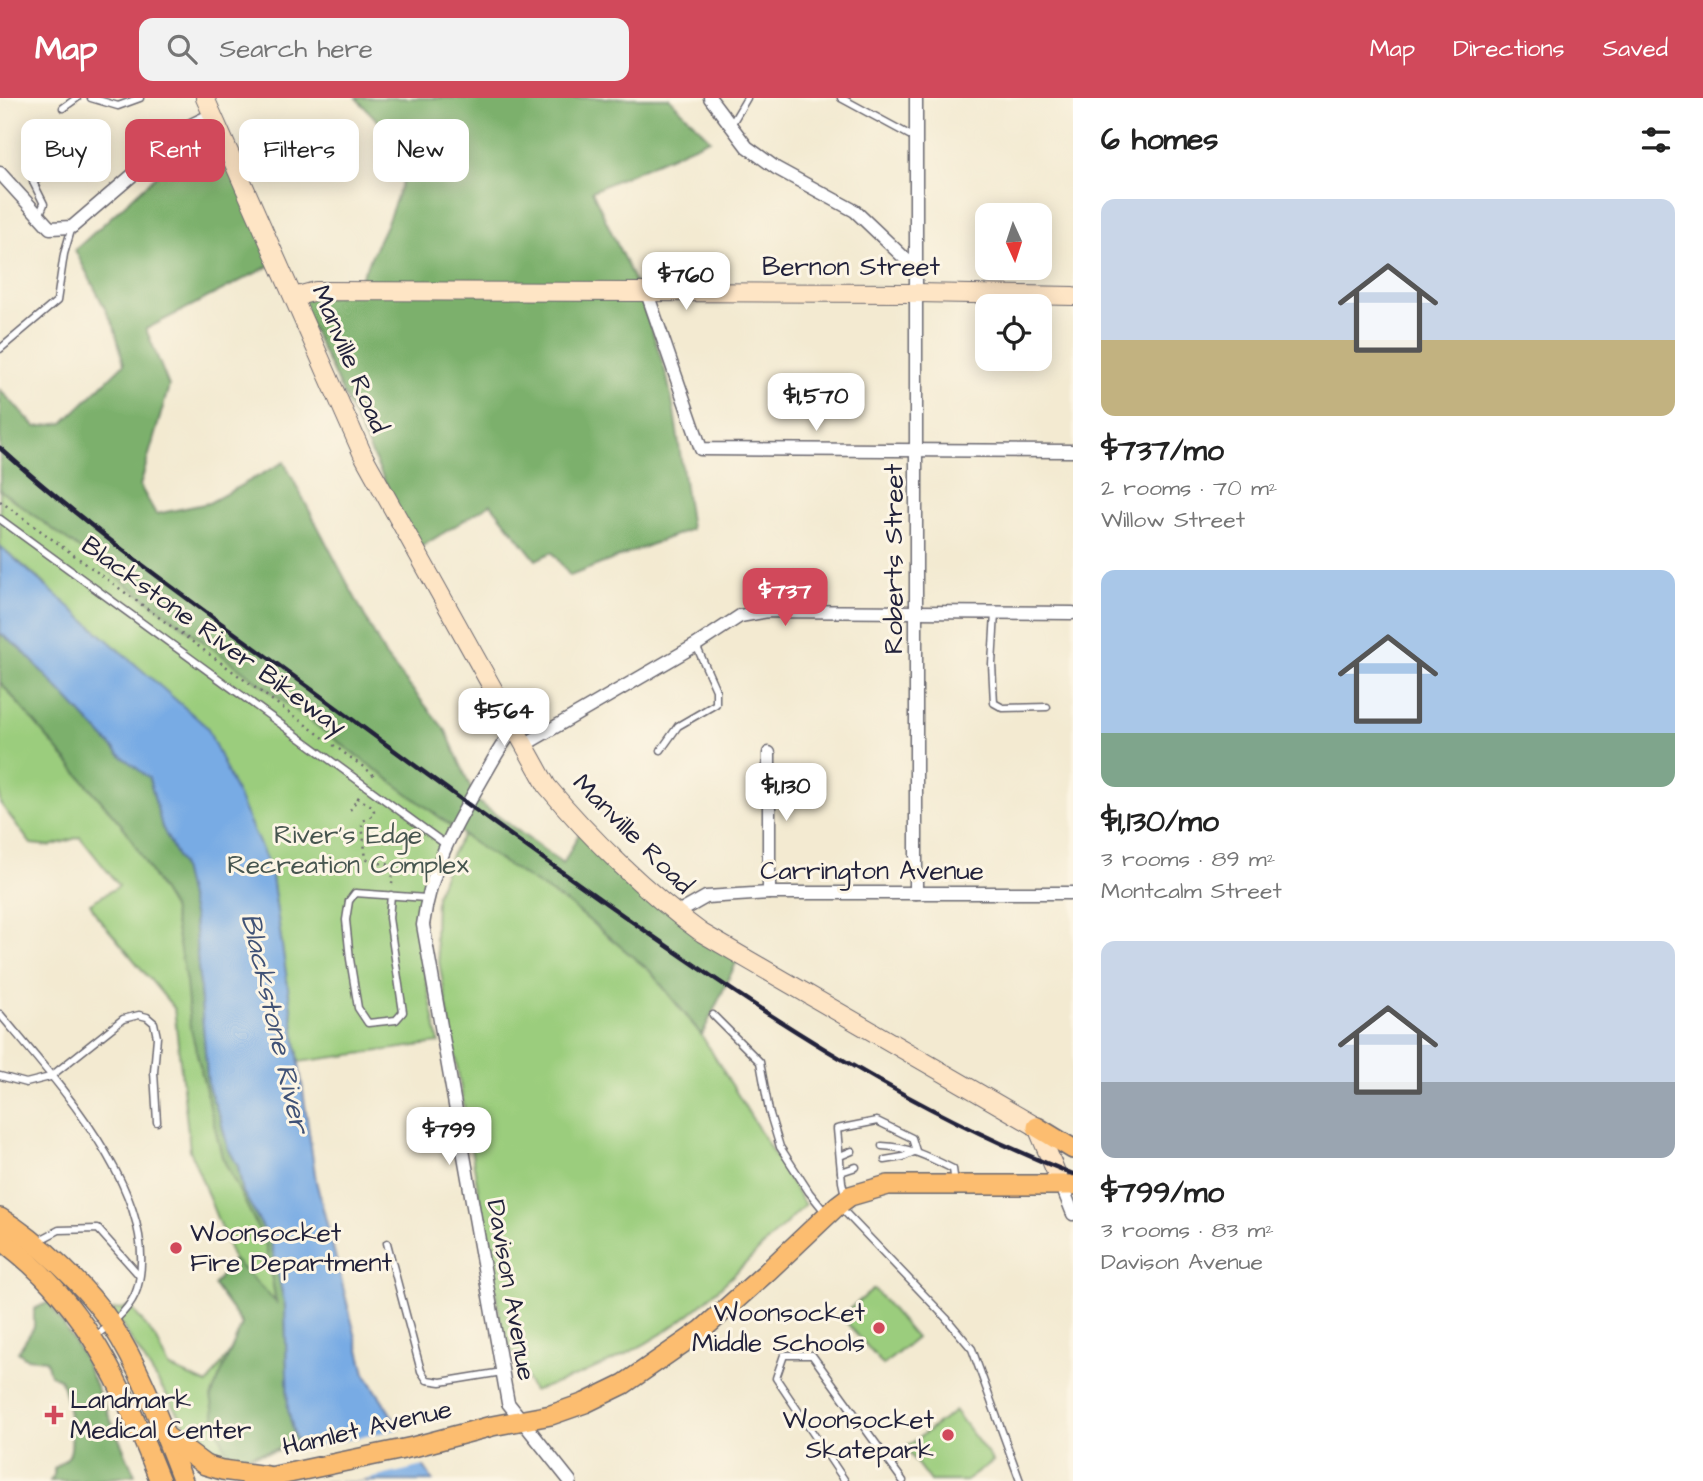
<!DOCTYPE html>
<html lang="en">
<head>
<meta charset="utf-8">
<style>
	body { margin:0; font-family:"Architects Daughter",sans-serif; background:#f2f2f2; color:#222; height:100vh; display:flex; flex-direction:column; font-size:26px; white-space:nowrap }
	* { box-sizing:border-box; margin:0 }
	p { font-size:23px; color:#767676 }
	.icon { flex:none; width:38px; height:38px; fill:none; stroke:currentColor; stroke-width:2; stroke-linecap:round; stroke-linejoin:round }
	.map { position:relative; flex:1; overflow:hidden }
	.panel { display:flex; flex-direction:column; background:#fff; width:630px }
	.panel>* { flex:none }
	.top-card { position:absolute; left:21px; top:21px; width:665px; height:63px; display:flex; gap:14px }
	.needle { width:46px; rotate:177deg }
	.tools { position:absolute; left:975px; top:105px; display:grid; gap:14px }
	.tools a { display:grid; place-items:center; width:77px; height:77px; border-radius:14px; background:#fff; box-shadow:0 4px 18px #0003; font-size:35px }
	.price { position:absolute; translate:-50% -60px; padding:0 16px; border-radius:14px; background:#fff; color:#222; font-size:23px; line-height:46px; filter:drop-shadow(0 2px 4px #0008) }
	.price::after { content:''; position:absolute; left:50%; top:42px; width:21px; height:16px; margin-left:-10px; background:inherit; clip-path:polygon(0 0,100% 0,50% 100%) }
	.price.current { background:#d1495b; color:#fff }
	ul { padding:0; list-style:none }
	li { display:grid; align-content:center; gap:14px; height:371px; padding:0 28px }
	li span { display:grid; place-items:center; height:217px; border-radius:14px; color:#555 }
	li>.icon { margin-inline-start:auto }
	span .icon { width:126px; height:126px; fill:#fffc; stroke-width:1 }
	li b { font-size:30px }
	h2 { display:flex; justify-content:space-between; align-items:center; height:84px; padding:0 28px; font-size:30px }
	.tag { padding:0 24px; border-radius:14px; background:#fff; box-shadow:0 4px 18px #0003; font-size:24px; line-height:63px }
	.tag.current { background:#d1495b; color:#fff }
	header { display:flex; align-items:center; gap:42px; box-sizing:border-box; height:98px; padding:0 35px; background:#d1495b; color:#fff }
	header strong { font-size:33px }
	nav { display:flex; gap:38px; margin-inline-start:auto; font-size:24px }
	.search { width:490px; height:63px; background:#f2f2f2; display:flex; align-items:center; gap:18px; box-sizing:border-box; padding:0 24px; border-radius:14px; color:#767676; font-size:26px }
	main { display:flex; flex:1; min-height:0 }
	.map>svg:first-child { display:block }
</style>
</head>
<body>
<header>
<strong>Map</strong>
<div class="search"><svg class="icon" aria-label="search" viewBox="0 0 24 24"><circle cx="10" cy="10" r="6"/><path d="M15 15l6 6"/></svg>Search here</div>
<nav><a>Map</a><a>Directions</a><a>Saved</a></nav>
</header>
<main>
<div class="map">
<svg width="1073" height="1383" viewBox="0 0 1073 1383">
	<rect width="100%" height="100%" fill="#fcf5e5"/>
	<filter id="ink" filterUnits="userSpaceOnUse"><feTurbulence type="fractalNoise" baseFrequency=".0143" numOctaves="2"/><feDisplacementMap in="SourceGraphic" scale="14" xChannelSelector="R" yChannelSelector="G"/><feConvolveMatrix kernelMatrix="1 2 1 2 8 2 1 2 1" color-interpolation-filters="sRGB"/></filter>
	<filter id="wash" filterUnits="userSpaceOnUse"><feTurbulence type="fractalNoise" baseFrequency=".00686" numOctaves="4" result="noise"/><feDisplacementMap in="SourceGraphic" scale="28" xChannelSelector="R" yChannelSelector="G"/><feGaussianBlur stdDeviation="1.57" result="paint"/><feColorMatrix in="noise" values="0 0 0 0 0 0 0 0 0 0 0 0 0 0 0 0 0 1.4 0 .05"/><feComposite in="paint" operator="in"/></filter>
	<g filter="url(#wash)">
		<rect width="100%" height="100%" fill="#f3ead1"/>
		<g fill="#9bcd7d" stroke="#5e785c" stroke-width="2">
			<polygon points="0,379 451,728 425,779 416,831 439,945 299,964 271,772 44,485 0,448"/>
			<polygon points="0,584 126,732 166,800 144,683 196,915 208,988 270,1146 276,1206 283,1333 290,1350 232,1362 193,1338 112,1212 131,1209 158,1244 169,1269 207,1286 233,1250 242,1226 214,1187 234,1163 190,1052 174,910 97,818 90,805 119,788 80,739 50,748 31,746 0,705"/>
			<path d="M463 737 573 809 650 873 702 938 805 1107C769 1141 734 1179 696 1211 649 1250 591 1275 533 1293L503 1237 435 840 436 798 451 757Z"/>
			<polygon points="874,1191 916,1240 883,1267 841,1218"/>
			<polygon points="955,1313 993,1363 966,1383 930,1383 905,1350"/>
		</g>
		<g fill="#7cb06c" stroke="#4f6954" stroke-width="2">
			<polygon points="356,0 669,0 710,41 592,93 640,195 667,279 674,312 691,431 570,478 552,454 536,462 491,406 417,451 298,201 354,195 387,125 406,74 391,37"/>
			<polygon points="221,31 281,162 146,231 169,288 140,388 156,416 209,405 284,364 386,559 446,633 476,702 563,766 580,734 738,861 702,937 650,873 573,809 481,750 0,392 0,292 36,329 63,325 124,266 114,228 75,152 192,45"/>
			<polygon points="0,535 22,552 119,656 149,679 162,729 181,766 194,820 208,988 220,1019 228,1050 238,1068 243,1094 271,1144 285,1208 288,1311 295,1340 299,1346 237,1360 225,1350 216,1326 211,1299 242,1226 214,1187 233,1161 276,1204 265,1144 222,1059 190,927 186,884 172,810 126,732 0,584"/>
			<path d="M49 1204 82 1257 135 1377 92 1383H50L54 1377V1370C58 1367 64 1363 68 1359 77 1347 66 1295 60 1281L50 1277 46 1262 26 1260 18 1254 34 1229V1211Z"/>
		</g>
		<polygon fill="#78abe4" stroke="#4d6690" stroke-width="2" points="0,448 207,629 271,772 316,1083 365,1275 433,1383 325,1383 295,1340 288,1311 285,1208 271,1144 243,1094 238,1068 228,1050 220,1019 208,988 194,820 181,766 162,729 149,680 119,656 22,552 0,535"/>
		<polygon fill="#f3ead1" points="404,1330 428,1367 360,1383 320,1383 299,1352"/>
	</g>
	<g filter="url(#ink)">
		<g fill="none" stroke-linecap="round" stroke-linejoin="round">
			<g stroke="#6b6870" stroke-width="9">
				<g id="lane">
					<polyline points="91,0 118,8 140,0"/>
					<polyline points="841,0 915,40"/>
					<polyline points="63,10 77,0"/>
					<polyline points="731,27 747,0"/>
					<polyline points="39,118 44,106 33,84 47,75"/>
					<polyline points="0,251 57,203 64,156 72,129"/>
					<polyline points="0,421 445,746"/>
					<polyline points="995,515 992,566 994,605 1003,610 1047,609"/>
					<polyline points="661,652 678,628 716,606 716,592 696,547"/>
					<polyline points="391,797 389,820 403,914 396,922 368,925 358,910 350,861 346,822 349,803 355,795 426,800"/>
					<path d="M0 916C54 981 164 1099 137 1191 131 1211 111 1227 95 1238"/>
					<polyline points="713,917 760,964 769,1013 780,1049 809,1094 825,1114"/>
					<polyline points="0,978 26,985 50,979 123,921 139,917 147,919 154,925 157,939 154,974 157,1024"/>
					<path d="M882 1048C910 1049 929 1059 953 1071L955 1085"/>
					<polyline points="840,1058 852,1053"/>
					<polyline points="841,1074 856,1069"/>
					<polyline points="845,1097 842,1084 837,1031 877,1023 912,1040 916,1053 903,1059 885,1062"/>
					<polyline points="840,1109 946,1220 972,1251 1020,1383"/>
					<polyline points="38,1143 59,1132 98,1131 139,1177"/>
					<polyline points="387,1145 421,1273 427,1282 441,1284 502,1274"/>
					<polyline points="845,1383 776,1280 784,1257 812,1257 903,1383"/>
				</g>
			</g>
			<g stroke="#6b6870" stroke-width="15">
				<g id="street">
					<polyline points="710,0 747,49 776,70 855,113 917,172"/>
					<polyline points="0,75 50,130 72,129 191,27 214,16"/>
					<polyline points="647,195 701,351 1073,353"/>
					<path d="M515 629C501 646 492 665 481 683 453 731 430 772 423 827L508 1305 570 1383"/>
					<polyline points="524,647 696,547 740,518 768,513 1073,515"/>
					<polyline points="769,655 769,795"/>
					<polyline points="916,795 916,0"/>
					<polyline points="676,816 706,799 769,795 1073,795"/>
					<polyline points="1061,1086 1073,1116"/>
				</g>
			</g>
			<g stroke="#6b6870" stroke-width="20">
				<g id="secondary">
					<path d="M205 0 363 357 547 688C589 739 648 796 702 835L1037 1029 1061 1086"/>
					<polyline points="294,199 316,193 917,195 1073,198"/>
				</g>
			</g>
			<g stroke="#6b6870" stroke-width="22">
				<g id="primary">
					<polyline points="1037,1029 1073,1051"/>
					<path d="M0 1120C38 1143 88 1190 112 1227 143 1275 162 1330 183 1383"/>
					<path d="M0 1141C86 1203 122 1288 160 1383"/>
					<polyline points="167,1339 205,1367 222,1372 267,1378"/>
					<polyline points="251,1383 413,1349 492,1328 551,1317 585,1305 624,1286 702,1232 767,1174 838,1107 850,1098 888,1087 1073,1087"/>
				</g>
			</g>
			<g stroke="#6b6870" stroke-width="2.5" stroke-dasharray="2 5" stroke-linecap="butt">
				<polyline points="0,403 373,676 371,680"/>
				<path d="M357 700 372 708 374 713 372 718 363 723 362 727 366 761C382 771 396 756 392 786"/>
				<polyline points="350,712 360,697"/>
			</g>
			<use href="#lane" stroke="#fff" stroke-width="6"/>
			<use href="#street" stroke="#fff" stroke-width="12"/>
			<use href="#secondary" stroke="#fee5c5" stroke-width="18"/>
			<use href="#primary" stroke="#fcbd6f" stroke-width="19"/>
			<path stroke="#22223b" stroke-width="4.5" d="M0 350C111 451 237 535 357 625 437 684 518 743 600 801 749 907 902 1009 1073 1076"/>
		</g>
	</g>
	<g fill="#d1495b" stroke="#fcf5e5" stroke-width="2.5">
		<circle cx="176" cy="1150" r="7"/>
		<circle cx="879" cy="1230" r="7"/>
		<path d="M50.5 1306.5h7v7h7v7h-7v7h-7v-7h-7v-7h7z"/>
		<circle cx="948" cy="1337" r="7"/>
	</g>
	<g text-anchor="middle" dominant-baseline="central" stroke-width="6" stroke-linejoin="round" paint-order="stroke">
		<g font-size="26" fill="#22223b" stroke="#fcf5e5">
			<text x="851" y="169">Bernon Street</text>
			<text transform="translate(350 261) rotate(67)">Manville Road</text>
			<text transform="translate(894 461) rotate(-90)">Roberts Street</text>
			<text transform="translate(214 538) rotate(36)">Blackstone River Bikeway</text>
			<text transform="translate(633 736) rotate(45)">Manville Road</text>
			<text x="872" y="773">Carrington Avenue</text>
			<text transform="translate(511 1192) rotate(80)">Davison Avenue</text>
			<text transform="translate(367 1330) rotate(-13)">Hamlet Avenue</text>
		</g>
		<g font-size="26" fill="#46554f" stroke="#fcf5e5">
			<text x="348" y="737">River's Edge<tspan x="348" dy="30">Recreation Complex</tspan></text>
		</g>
		<g font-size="26" fill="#22223b" stroke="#fcf5e5" text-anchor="start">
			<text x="190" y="1135">Woonsocket<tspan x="190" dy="30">Fire Department</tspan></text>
			<text x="865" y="1215" text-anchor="end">Woonsocket<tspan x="865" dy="30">Middle Schools</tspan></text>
			<text x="70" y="1302">Landmark<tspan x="70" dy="30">Medical Center</tspan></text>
			<text x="934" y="1322" text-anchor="end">Woonsocket<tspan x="934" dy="30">Skatepark</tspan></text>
		</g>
		<g font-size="28" font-style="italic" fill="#405276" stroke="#fcf5e5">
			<text transform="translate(275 925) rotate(77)">Blackstone River</text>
		</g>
	</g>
</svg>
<div class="tools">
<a><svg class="needle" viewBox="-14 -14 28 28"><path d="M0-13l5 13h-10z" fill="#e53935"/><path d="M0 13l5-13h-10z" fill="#767676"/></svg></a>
<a><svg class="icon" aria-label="locate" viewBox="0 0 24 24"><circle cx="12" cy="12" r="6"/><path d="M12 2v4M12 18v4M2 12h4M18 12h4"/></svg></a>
</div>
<b class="price" style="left:686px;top:214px">$760</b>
<b class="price" style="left:816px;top:335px">$1,570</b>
<b class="price current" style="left:785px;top:530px">$737</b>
<b class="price" style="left:504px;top:650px">$564</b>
<b class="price" style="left:786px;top:725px">$1,130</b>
<b class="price" style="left:449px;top:1069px">$799</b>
<div class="top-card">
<a class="tag">Buy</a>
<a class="tag current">Rent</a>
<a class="tag">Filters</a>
<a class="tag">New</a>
</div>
</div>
<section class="panel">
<h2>6 homes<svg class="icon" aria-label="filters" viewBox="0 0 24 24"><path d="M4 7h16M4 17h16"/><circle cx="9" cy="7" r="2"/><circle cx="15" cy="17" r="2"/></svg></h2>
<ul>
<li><span style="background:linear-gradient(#c9d6e8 65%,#c2b280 0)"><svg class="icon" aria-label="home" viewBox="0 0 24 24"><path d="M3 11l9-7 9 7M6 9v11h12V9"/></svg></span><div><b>$737/mo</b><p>2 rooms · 70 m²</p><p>Willow Street</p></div></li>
<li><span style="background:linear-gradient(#a9c7e8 75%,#7fa58c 0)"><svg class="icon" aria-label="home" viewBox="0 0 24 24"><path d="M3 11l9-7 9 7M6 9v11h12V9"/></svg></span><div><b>$1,130/mo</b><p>3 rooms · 89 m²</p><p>Montcalm Street</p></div></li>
<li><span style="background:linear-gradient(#c9d6e8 65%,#9aa5b1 0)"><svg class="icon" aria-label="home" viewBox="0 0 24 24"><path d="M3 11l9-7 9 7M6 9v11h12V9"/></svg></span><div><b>$799/mo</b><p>3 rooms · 83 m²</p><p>Davison Avenue</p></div></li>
</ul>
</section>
</main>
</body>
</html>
